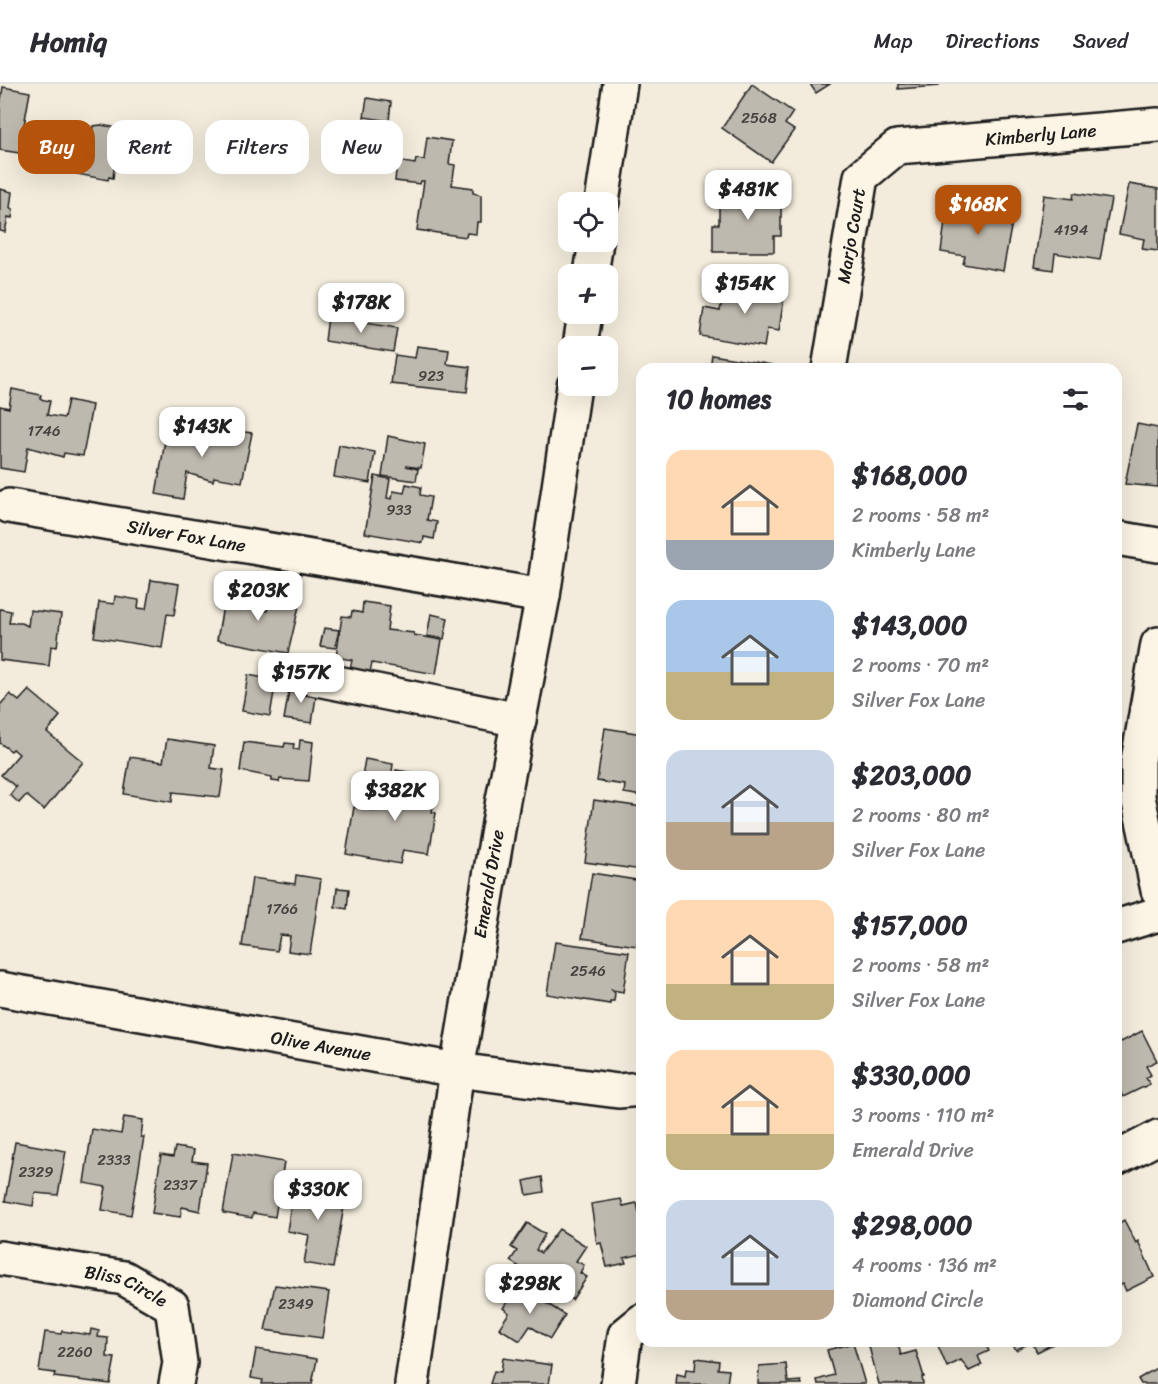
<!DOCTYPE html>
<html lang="en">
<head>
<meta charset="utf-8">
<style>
	body { margin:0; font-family:Sriracha,sans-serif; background:#f7f7f7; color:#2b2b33; height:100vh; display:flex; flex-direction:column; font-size:22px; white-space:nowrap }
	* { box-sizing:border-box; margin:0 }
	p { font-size:20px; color:#7c7c81 }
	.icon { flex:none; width:33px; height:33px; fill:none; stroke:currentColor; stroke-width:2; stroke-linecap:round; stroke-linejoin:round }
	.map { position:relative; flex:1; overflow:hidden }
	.sheet { position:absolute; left:636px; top:279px; width:486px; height:984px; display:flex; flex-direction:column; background:#fff; border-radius:18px; box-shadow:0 6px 24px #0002 }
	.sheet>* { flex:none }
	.top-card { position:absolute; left:18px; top:36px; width:528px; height:54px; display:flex; gap:12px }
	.buttons { position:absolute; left:558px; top:108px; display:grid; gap:12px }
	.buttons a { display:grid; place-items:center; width:60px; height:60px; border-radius:12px; background:#fff; box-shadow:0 6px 24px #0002; font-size:30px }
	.price { position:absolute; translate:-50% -51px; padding:0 14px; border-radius:12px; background:#fff; color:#222; font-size:20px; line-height:39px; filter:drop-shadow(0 2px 3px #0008) }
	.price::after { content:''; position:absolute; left:50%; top:36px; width:18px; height:14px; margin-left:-9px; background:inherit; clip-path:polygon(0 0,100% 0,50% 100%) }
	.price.active { background:#b45309; color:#fff }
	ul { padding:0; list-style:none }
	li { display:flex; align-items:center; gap:18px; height:150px; padding:0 30px }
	li span { display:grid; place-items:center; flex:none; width:168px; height:120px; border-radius:18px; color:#555 }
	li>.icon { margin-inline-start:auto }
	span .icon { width:72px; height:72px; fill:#fffc; stroke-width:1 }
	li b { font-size:26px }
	h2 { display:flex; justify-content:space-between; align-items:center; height:72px; padding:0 30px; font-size:26px }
	.tag { padding:0 21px; border-radius:18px; background:#fff; box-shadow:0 6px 24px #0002; font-size:21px; line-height:54px }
	.tag.active { background:#b45309; color:#fff }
	header { display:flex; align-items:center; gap:36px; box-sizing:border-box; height:84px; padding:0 30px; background:#fff; border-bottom:2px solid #e1e1e2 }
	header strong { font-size:28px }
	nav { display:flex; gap:33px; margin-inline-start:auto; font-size:21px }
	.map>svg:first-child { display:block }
</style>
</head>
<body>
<header>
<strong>Homiq</strong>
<nav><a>Map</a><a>Directions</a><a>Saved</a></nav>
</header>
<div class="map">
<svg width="1158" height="1300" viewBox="0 0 1158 1300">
	<rect width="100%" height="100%" fill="#f3ecdd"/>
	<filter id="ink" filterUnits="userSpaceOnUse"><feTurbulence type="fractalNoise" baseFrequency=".0167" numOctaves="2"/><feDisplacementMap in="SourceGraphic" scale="12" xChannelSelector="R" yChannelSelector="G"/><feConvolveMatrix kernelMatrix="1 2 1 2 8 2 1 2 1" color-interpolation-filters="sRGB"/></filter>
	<g filter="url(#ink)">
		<g fill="#beb9ae" stroke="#1c1c1c" stroke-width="1.5">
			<polygon points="752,0 793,28 785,40 794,46 771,78 722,44"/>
			<polygon points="810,0 830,0 816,9"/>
			<polygon points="898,0 939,0 939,2 898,5"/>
			<polygon points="3,3 30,8 19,69 0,66 0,22"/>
			<polygon points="367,14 391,18 389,37 364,33"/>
			<polygon points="101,41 119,44 113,94 109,93 108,96 77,90 82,61 89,63 93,42"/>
			<polygon points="427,53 452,57 449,80 455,81 452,101 473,104 473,109 481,111 481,138 477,138 476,150 467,149 466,153 417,146 424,97 421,97 420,100 395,97 397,77 415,80 416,75 424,76"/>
			<polygon points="1129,100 1158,105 1158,167 1142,165 1144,155 1119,150"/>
			<polygon points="0,105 12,108 10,124 13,125 12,134 8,133 5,148 0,147"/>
			<polygon points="719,105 781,106 781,152 774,152 774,168 713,168 713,140 719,140"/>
			<polygon points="1074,109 1111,115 1100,176 1055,169 1053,186 1034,183 1044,111 1073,115"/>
			<polygon points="977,121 1014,127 1003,187 963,180 965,172 941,168 947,122 976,127"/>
			<polygon points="754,200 785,205 779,247 767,245 764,263 700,252 704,224 720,227 724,203 753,207"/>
			<polygon points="328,233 397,244 393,268 325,257"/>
			<polygon points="417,262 449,266 447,280 470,283 467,308 391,300 395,271 415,274"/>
			<polygon points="712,271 773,281 772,285 710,285"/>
			<polygon points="12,305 41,311 40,315 50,317 47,331 64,334 68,316 92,321 83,372 64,369 63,373 28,363 24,388 0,384 0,322 9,324"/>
			<polygon points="192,338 220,343 217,358 220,358 222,345 252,349 242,398 214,393 213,397 187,389 183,415 156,410 166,351 189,354"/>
			<polygon points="1137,340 1158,344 1158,403 1125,400"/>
			<polygon points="388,352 425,360 421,384 406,382 418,385 416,397 382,392"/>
			<polygon points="339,361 375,368 370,399 334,393"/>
			<polygon points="375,392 390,395 387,414 392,415 393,407 404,409 406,400 421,403 420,411 431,413 427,436 437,438 434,455 424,453 423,459 365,449"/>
			<polygon points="151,496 179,500 174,531 167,530 162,564 94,553 99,518 114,520 115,512 139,516 138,524 146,525"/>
			<polygon points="226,506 252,511 250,524 264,527 267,527 269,513 300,518 288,569 217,556"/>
			<polygon points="363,518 390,522 387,546 414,549 414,551 442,556 436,590 372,579 370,588 350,585 352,576 336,573 342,532 351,533 352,527 362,529"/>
			<polygon points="0,525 11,527 9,539 22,539 28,542 30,526 61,530 57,563 51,562 49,582 0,576"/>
			<polygon points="431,530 448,534 444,555 427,552"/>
			<polygon points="324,544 339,546 335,564 320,562"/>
			<polygon points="248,591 276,596 270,632 242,627"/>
			<polygon points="290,601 317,606 312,639 284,635"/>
			<polygon points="29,606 60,632 47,648 83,678 44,726 26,711 19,719 10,711 16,703 1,691 19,670 13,665 11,667 0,659 0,621 10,610 19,617"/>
			<polygon points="605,644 642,650 642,712 624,709 625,701 597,697"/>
			<polygon points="167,655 214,662 211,684 224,686 220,713 173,708 172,718 124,710 130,673 163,678"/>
			<polygon points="300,656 313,658 309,697 280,695 279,698 272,697 272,693 240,687 244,658 284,663 285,659 294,660 293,665 299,666"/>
			<polygon points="365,675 393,680 389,709 360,704"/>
			<polygon points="396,686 427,691 424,708 435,710 432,728 436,729 429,770 403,766 400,780 346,770 354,723 377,727 380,709 391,712"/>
			<polygon points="594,716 642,723 642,786 585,778"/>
			<polygon points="592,789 642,797 642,834 637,862 582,854"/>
			<polygon points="296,791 321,795 310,870 288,867 290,852 280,851 277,867 242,862 252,794 295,800"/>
			<polygon points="337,804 349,805 347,825 335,823"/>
			<polygon points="555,858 629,868 623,908 612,906 615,909 614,917 610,917 610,920 547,910"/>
			<polygon points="1142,947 1157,977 1146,982 1151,991 1146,994 1150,1000 1123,1013 1116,999 1116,951 1121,958"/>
			<polygon points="124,1033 143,1036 141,1053 144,1053 131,1131 102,1126 106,1103 84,1099 92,1045 121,1050"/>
			<polygon points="15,1058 66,1067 58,1111 35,1109 33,1122 5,1117"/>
			<polygon points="175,1063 194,1066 192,1077 207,1079 200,1127 182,1123 180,1133 152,1129 161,1071 173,1073"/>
			<polygon points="233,1069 284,1078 275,1133 253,1129 252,1134 223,1129"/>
			<polygon points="542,1093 544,1108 527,1111 524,1097"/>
			<polygon points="295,1098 347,1106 333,1184 304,1179 309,1151 287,1147"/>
			<polygon points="621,1115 623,1122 637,1119 642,1142 642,1170 624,1174 626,1179 607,1183 601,1159 597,1160 591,1120"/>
			<polygon points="1124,1136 1136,1159 1138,1157 1154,1193 1126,1207 1123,1200 1116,1203 1116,1141"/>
			<polygon points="527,1139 545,1150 536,1166 541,1169 559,1145 586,1162 576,1177 584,1181 580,1189 587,1193 572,1216 510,1177 517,1167 511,1163"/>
			<polygon points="275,1201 329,1208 322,1254 265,1246"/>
			<polygon points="518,1201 565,1231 550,1255 530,1242 520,1257 499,1244 509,1229 503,1224"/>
			<polygon points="91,1245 99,1247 98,1253 108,1254 107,1273 115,1274 110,1300 54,1293 55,1289 39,1287 45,1248 61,1250 62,1247 90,1251"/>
			<polygon points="875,1257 897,1257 901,1271 916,1267 924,1293 922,1293 923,1300 879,1300 868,1259"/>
			<polygon points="936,1257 984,1257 989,1267 978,1272 982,1281 969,1287 961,1276 947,1283"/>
			<polygon points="1000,1257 1029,1257 1030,1259 1016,1266 1011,1258 1002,1262"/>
			<polygon points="1031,1257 1059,1257 1037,1268"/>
			<polygon points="853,1259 865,1300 818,1300 817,1296 834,1291 827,1266"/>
			<polygon points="256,1265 317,1275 312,1300 262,1300 263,1296 251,1294"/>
			<polygon points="503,1274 552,1281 549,1300 490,1300 494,1287 501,1288"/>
			<polygon points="696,1274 719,1277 718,1285 729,1286 727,1300 676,1300 677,1290 685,1292 686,1285 695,1286"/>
			<polygon points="786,1280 788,1298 801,1297 802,1300 758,1300 759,1282"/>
			<polygon points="1158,1283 1158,1300 1141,1300 1138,1295"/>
		</g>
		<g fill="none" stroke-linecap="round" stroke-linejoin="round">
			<g stroke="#1c1c1c" stroke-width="38">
				<g id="minor">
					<path id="s1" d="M829 285 861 93 897 63 1158 41"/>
					<path id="s2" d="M9 422 543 512"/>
					<polyline points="1116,454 1158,461"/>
					<polyline points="1158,560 1138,677 1138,713 1158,806"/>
					<polyline points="288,589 519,636"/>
					<polyline points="1116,1075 1158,1053"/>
					<path id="s3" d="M0 1174 124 1194 172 1222 180 1279 176 1300"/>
					<polyline points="618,1300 625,1251 642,1237"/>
				</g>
			</g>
			<g stroke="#1c1c1c" stroke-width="38">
				<g id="major">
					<polyline points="602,118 620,0"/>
					<polyline points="591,190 596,158"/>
					<polyline points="580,262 585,230"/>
					<polyline points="1116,843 1158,830"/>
					<path id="s4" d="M0 905 457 986 618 1007 642 1005"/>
					<path id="s5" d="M412 1300 457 986 503 716 543 512 574 302"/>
				</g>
			</g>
			<use href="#minor" stroke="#fcf5e5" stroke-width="33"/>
			<use href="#major" stroke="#fcf5e5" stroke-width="33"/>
		</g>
	</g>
	<g text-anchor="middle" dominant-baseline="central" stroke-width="4.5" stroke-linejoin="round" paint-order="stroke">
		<g font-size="15" fill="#444340">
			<text x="759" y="34">2568</text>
			<text x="1071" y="146">4194</text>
			<text x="431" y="292">923</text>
			<text x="44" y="347">1746</text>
			<text x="399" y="426">933</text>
			<text x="282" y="825">1766</text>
			<text x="588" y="887">2546</text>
			<text x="114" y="1076">2333</text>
			<text x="36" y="1088">2329</text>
			<text x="180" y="1101">2337</text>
			<text x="296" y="1220">2349</text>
			<text x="75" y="1268">2260</text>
		</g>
		<g font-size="18" fill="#1c1c1c" stroke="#fcf5e5">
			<text stroke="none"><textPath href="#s1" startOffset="386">Kimberly Lane</textPath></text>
			<text stroke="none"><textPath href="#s1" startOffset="135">Marjo Court</textPath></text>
			<text stroke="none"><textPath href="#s2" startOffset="180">Silver Fox Lane</textPath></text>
			<text stroke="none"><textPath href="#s5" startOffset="506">Emerald Drive</textPath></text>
			<text stroke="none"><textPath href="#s4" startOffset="326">Olive Avenue</textPath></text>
			<text stroke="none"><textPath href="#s3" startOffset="130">Bliss Circle</textPath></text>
		</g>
	</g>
</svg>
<div class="buttons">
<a><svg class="icon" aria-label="locate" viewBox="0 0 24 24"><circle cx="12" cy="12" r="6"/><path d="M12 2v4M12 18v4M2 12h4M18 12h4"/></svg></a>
<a>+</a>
<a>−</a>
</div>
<b class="price" style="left:748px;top:137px">$481K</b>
<b class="price active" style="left:978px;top:152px">$168K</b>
<b class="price" style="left:745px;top:231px">$154K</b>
<b class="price" style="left:361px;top:250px">$178K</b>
<b class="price" style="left:202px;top:374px">$143K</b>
<b class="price" style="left:258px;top:538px">$203K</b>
<b class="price" style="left:301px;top:620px">$157K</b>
<b class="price" style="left:395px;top:738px">$382K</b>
<b class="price" style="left:318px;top:1137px">$330K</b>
<b class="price" style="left:530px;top:1231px">$298K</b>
<div class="top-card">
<a class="tag active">Buy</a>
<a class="tag">Rent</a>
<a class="tag">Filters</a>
<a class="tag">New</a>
</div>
<section class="sheet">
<h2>10 homes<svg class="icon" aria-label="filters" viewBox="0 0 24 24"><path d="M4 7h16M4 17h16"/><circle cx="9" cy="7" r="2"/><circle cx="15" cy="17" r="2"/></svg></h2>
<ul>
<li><span style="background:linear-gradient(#ffd9b3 75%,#9aa5b1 0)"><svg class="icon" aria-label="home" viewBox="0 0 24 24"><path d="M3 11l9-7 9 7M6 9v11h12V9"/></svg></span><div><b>$168,000</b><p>2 rooms · 58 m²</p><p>Kimberly Lane</p></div></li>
<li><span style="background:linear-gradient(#a9c7e8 60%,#c2b280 0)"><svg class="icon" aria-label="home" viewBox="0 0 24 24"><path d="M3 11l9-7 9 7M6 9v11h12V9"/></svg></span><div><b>$143,000</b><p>2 rooms · 70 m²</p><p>Silver Fox Lane</p></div></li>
<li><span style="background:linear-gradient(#c9d6e8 60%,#b9a48a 0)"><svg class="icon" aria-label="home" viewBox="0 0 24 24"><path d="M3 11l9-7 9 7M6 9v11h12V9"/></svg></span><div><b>$203,000</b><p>2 rooms · 80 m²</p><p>Silver Fox Lane</p></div></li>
<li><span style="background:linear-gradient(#ffd9b3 70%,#c2b280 0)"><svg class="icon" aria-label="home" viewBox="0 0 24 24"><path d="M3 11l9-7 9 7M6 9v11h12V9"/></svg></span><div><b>$157,000</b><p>2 rooms · 58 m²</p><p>Silver Fox Lane</p></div></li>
<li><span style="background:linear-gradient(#ffd9b3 70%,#c2b280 0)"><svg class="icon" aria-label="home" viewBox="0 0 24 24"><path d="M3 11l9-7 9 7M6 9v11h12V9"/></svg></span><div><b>$330,000</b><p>3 rooms · 110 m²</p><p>Emerald Drive</p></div></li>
<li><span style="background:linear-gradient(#c9d6e8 75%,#b9a48a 0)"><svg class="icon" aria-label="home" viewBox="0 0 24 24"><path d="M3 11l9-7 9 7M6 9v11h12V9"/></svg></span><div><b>$298,000</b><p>4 rooms · 136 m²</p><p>Diamond Circle</p></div></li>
</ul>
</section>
</div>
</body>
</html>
